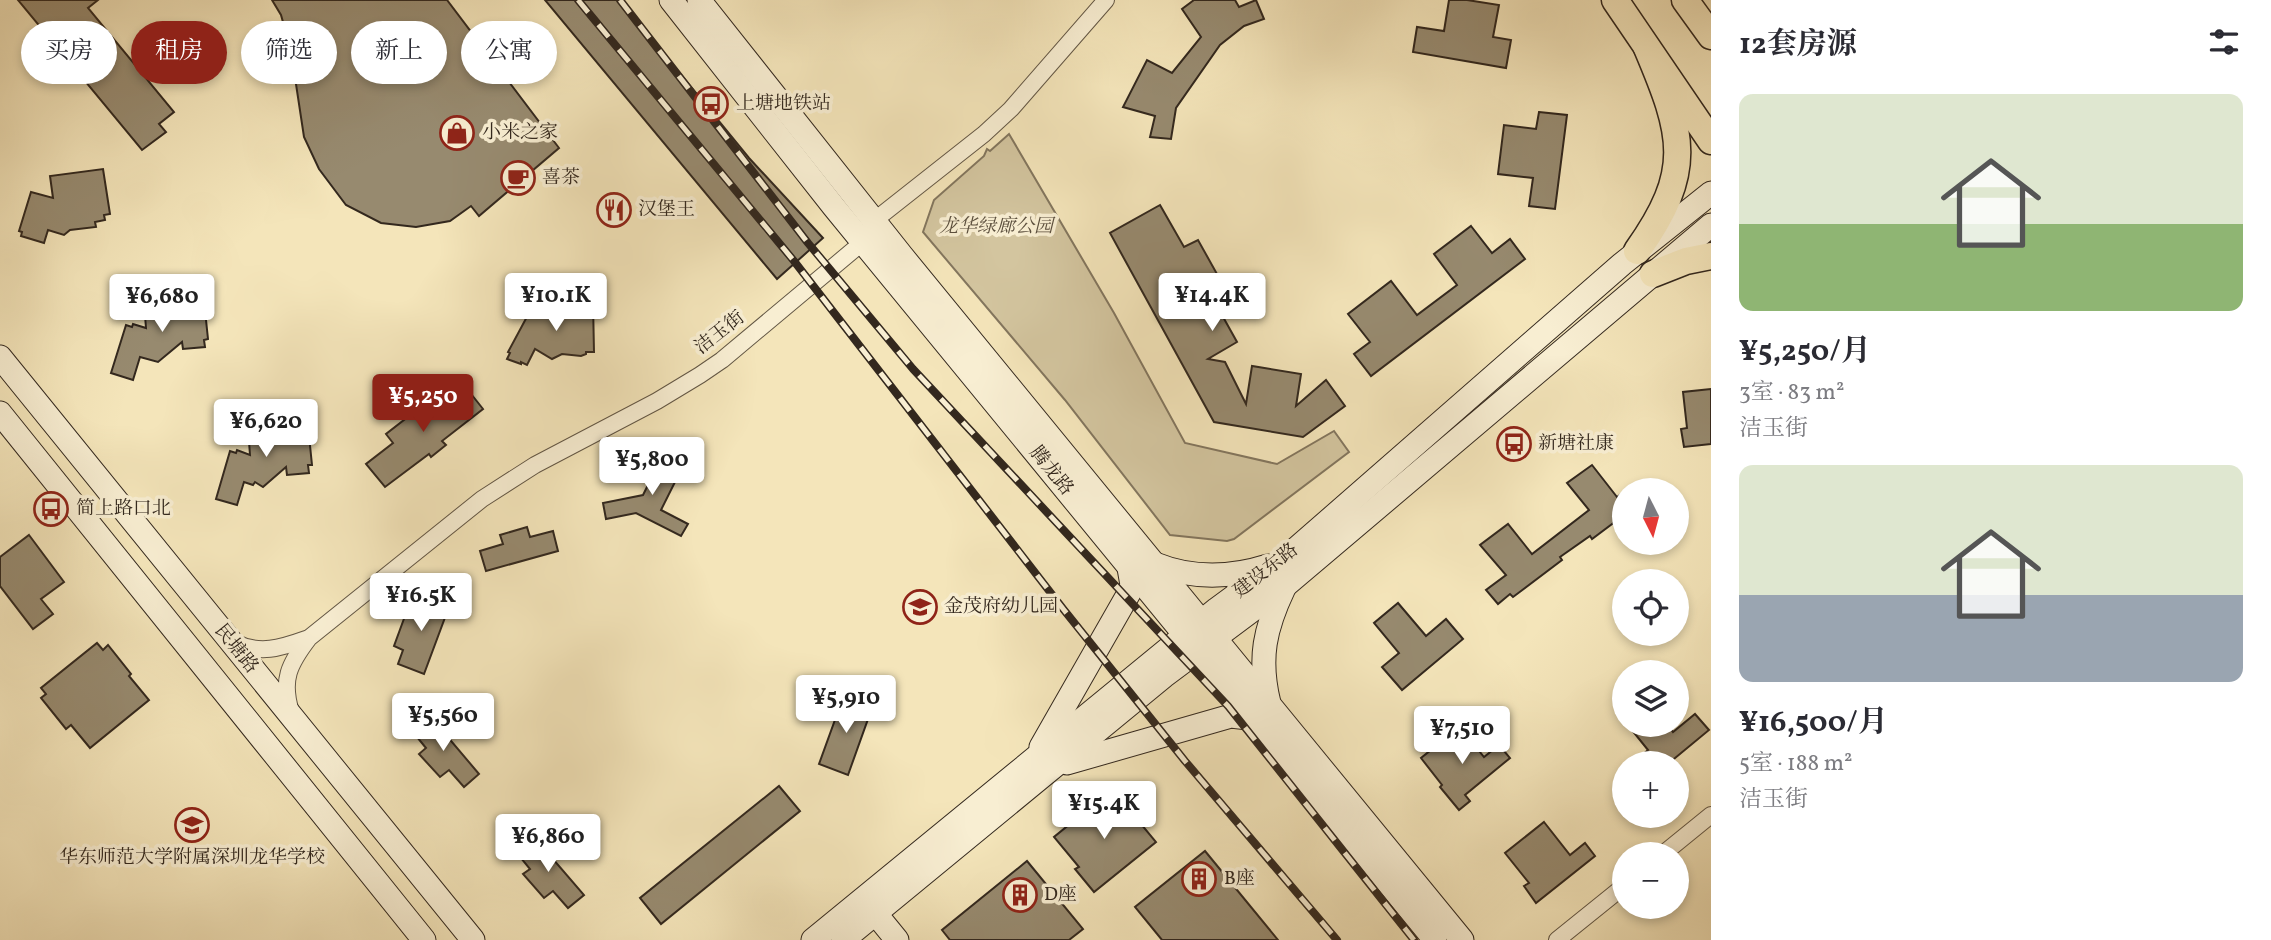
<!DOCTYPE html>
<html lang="zh">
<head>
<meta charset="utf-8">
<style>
	body { margin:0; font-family:Vollkorn,"Noto Serif SC",serif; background:#f2f2f3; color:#2b2b33; height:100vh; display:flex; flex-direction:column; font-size:26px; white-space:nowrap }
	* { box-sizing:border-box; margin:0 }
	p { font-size:23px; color:#7c7c81 }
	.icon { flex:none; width:38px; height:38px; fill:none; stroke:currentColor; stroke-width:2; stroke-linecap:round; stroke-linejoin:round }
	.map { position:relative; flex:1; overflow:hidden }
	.details { display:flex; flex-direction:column; background:#fff; width:560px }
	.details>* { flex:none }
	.banner { position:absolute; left:21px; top:21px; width:665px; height:63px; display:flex; gap:14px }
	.needle { width:46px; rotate:174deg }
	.controls { position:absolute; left:1612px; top:478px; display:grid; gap:14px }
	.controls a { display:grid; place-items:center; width:77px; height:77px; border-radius:50%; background:#fff; box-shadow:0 4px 10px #0003; font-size:35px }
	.price { position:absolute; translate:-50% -60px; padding:0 16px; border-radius:7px; background:#fff; color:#222; font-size:23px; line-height:46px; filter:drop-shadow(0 2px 4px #0008) }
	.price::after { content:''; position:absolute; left:50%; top:42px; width:21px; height:16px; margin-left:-10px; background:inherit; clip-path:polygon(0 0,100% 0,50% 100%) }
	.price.on { background:#8f2418; color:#fff }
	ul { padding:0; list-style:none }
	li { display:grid; align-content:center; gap:14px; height:371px; padding:0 28px }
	li span { display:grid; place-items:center; height:217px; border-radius:14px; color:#555 }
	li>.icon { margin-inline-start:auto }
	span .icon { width:126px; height:126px; fill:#fffc; stroke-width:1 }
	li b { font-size:30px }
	h2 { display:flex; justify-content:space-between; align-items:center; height:84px; padding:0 28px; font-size:30px }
	.chip { padding:0 24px; border-radius:32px; background:#fff; box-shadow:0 4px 10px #0003; font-size:24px; line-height:63px }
	.chip.on { background:#8f2418; color:#fff }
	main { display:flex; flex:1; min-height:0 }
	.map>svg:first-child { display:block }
</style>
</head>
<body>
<main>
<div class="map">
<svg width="1711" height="940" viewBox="0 0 1711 940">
	<rect width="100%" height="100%" fill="#f4e5ba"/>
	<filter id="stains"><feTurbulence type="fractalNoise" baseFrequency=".00286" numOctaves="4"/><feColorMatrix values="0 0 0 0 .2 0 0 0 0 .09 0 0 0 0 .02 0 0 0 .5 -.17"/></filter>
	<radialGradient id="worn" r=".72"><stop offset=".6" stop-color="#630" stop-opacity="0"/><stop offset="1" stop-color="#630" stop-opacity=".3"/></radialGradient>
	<polygon fill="#d3c59f" stroke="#83765e" stroke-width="2" points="1009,134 1114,313 1185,443 1277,464 1334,431 1349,452 1234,539 1227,541 1170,535 1065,400 923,232 934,200 984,156 987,149 990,151"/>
	<g fill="#978a6f" stroke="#33281e" stroke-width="2">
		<polygon points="18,0 98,0 88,8 174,112 159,124 166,132 142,150"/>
		<polygon points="272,0 447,0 559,148 479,216 471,206 450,221 416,227 381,223 346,205 319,169 304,137 291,51 281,15"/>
		<polygon points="545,0 620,0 749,158 823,238 777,279"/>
		<polygon points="1194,0 1235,0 1239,7 1256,0 1264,19 1244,26 1220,45 1176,108 1171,139 1150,137 1155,116 1123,107 1147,60 1172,73 1201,37 1182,9"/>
		<polygon points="1449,0 1467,0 1499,5 1493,37 1511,40 1506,68 1413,52 1417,27 1444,31"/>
		<polygon points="1539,112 1567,115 1555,209 1529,206 1533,178 1498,174 1504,125 1536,129"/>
		<polygon points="103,169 110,214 104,215 105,220 95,222 96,227 70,230 64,235 48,230 44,243 21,236 22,232 19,231 31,192 53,198 50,176"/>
		<polygon points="1160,205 1184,247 1198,240 1222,283 1208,290 1237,342 1208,359 1225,362 1246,404 1252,366 1301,374 1296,406 1326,380 1345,406 1303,437 1214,422 1110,233"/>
		<polygon points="1471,226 1492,253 1510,239 1525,259 1371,376 1354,354 1370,342 1348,314 1391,281 1417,315 1457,285 1434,254"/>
		<polygon points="201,297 202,301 204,301 208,339 204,340 205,347 183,349 182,342 158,362 140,357 133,380 111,373 126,325 132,327 133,324 146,328 144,303"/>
		<polygon points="593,302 594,352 586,352 586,354 581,356 562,354 552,359 535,349 527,365 521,362 521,364 507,359 510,353 508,352 529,313 548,318 548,304"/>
		<polygon points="464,385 483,409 442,441 446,445 431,457 429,454 385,487 366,464 393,443 386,434 431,399 436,406"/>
		<polygon points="1711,389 1711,444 1684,447 1681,429 1687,428 1683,392"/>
		<polygon points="305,423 306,427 308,426 312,465 308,465 309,473 287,475 286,467 263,487 255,482 253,485 244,482 237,505 216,499 230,451 236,453 237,450 250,455 248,428"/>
		<polygon points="652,453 682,468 661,510 688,524 681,536 636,513 606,519 603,503 643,495 654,473 645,468"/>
		<polygon points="1592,465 1617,497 1624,492 1624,515 1592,539 1590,536 1560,557 1562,560 1513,597 1510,594 1498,604 1486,590 1506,575 1480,545 1508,524 1532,554 1589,510 1567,483"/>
		<polygon points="527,527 530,537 553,531 558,551 486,571 480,551 503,544 500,535"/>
		<polygon points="29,535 64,582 41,599 53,614 33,629 0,586 0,557"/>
		<polygon points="424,594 450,604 424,674 398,664 403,650 394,646 409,605 418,609"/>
		<polygon points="1398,603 1426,636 1446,619 1463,639 1402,690 1382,667 1399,653 1374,623"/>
		<polygon points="97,643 103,650 108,645 131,674 129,676 149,700 90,748 71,725 66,729 41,698 46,694 41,688"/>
		<polygon points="844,695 873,705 848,775 819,764"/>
		<polygon points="1695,714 1709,730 1669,763 1633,763 1648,750 1627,724 1667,724 1673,732"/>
		<polygon points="430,716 479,774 464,787 449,770 440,777 419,754 426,748 412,731"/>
		<polygon points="1460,727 1484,757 1499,745 1510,758 1465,795 1470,801 1459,810 1440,787 1442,785 1421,758"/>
		<polygon points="779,786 800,811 661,924 640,898"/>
		<polygon points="1111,795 1122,801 1156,842 1094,892 1075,869 1079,867 1054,837 1102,798"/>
		<polygon points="1544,822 1570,855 1585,843 1595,856 1536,903 1524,886 1529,883 1505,853"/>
		<polygon points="534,837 584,895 568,908 553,891 544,898 523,874 530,869 516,852"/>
		<polygon points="1205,851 1278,940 1162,940 1135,907"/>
		<polygon points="1027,861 1083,929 1069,940 950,940 942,930"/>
	</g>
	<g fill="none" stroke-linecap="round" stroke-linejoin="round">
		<g stroke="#635745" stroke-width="18">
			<g id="street">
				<path d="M234 642C259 655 281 648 306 639"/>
				<path d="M291 712C281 680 289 664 309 638L482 499 535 465 657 401 700 375 722 360 863 242 875 220 984 134 1011 109 1106 0"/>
				<polyline points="1663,854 1711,815"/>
				<polyline points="1557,940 1624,886"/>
			</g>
		</g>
		<g stroke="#33281e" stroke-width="25">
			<g id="secondary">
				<polyline points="671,0 834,207 1435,940"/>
				<polyline points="699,0 902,256 1462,940"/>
				<polyline points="0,357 473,940"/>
				<polyline points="0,413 424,940"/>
				<path d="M1155 564C1192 579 1230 578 1268 566"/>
				<path d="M1269 703C1258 658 1265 628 1284 588"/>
				<polyline points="1041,747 1129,593 1132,585 1129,568"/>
				<polyline points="1067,763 1231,716 1248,718 1256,721"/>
				<polyline points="875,913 897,940"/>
				<polyline points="813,940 1217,609 1281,562 1622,264 1711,193"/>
				<polyline points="843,940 1164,676 1286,585 1711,225"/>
			</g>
		</g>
		<g stroke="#33281e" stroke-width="29">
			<g id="primary">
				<polyline points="1615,0 1711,141"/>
				<polyline points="1685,0 1711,36"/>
				<path d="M1637 251C1694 171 1684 135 1647 48"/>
				<polyline points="1653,274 1686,261 1711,256"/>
			</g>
		</g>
		<use href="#street" stroke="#f8eed2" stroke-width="16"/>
		<use href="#secondary" stroke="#f8eed2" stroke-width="23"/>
		<use href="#primary" stroke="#f4e5ba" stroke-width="26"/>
		<g stroke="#33281e" stroke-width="8">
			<g id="rail">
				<polyline points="578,0 794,261 1064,610 1185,761 1337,940"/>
				<polyline points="620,0 808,243 913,369 1228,706 1414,940"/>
			</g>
		</g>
		<use href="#rail" stroke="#f8eed2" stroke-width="5" stroke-dasharray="16" stroke-linecap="butt"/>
	</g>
	<defs>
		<g id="bus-ring" transform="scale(1.75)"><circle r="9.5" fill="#f8eed2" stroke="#8f2418" stroke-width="1.5"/><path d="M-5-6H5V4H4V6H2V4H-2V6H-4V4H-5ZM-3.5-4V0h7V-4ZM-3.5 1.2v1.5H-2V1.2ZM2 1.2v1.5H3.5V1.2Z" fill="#8f2418"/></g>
		<g id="shop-ring" transform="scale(1.75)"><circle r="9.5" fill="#f8eed2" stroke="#8f2418" stroke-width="1.5"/><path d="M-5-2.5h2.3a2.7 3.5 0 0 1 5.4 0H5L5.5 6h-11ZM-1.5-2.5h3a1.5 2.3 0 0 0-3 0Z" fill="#8f2418"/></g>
		<g id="cafe-ring" transform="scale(1.75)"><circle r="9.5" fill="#f8eed2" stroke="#8f2418" stroke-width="1.5"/><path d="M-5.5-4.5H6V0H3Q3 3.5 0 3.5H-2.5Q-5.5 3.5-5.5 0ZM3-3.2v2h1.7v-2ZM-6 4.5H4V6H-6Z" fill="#8f2418"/></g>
		<g id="restaurant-ring" transform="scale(1.75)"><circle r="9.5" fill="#f8eed2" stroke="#8f2418" stroke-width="1.5"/><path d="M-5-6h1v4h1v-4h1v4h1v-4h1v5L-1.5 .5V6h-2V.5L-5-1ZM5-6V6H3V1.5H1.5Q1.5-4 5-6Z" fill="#8f2418"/></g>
		<g id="school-ring" transform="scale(1.75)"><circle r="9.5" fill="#f8eed2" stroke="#8f2418" stroke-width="1.5"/><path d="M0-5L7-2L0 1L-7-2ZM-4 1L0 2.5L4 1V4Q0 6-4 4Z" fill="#8f2418"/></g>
		<g id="building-ring" transform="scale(1.75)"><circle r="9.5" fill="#f8eed2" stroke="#8f2418" stroke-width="1.5"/><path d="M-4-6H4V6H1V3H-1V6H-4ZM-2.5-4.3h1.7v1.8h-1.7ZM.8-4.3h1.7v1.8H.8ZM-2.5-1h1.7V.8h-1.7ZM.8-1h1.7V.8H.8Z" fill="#8f2418"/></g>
	</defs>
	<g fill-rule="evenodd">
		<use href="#bus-ring" x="711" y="104"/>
		<use href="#shop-ring" x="457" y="133"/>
		<use href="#cafe-ring" x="518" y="178"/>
		<use href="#restaurant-ring" x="614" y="210"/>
		<use href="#bus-ring" x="1514" y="444"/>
		<use href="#bus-ring" x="51" y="509"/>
		<use href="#school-ring" x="920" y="607"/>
		<use href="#school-ring" x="192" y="825"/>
		<use href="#building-ring" x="1199" y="879"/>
		<use href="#building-ring" x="1020" y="895"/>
	</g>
	<g text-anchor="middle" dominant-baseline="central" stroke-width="7" stroke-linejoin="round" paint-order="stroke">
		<g font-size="19" fill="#33281e" stroke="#f8eed2" text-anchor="start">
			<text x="736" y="104">上塘地铁站</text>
			<text x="482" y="133">小米之家</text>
			<text x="542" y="178">喜茶</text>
			<text x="638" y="210">汉堡王</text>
			<text x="1538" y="444">新塘社康</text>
			<text x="76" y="509">简上路口北</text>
			<text x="944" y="607">金茂府幼儿园</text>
			<text x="192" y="858" text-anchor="middle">华东师范大学附属深圳龙华学校</text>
			<text x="1224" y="879">B座</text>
			<text x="1044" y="895">D座</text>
		</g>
		<g font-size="19" font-style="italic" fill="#5b4f3e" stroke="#f8eed2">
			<text x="996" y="227">龙华绿廊公园</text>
		</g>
		<g font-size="19" fill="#33281e" stroke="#f8eed2">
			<text transform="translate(720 333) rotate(-38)">洁玉街</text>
			<text transform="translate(1051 471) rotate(51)">腾龙路</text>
			<text transform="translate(1266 571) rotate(-38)">建设东路</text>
			<text transform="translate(236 649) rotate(51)">民塘路</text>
		</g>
	</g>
	<rect width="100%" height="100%" filter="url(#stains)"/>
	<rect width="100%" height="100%" fill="url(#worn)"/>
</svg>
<div class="controls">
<a><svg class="needle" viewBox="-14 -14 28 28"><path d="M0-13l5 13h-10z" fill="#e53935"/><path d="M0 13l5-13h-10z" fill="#7c7c81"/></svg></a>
<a><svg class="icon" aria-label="locate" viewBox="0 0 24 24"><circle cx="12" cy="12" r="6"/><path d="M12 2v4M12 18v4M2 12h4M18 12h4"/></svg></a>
<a><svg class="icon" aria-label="layers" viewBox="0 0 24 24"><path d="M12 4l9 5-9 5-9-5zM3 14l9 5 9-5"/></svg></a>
<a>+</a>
<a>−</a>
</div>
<b class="price" style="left:556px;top:333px">¥10.1K</b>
<b class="price" style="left:1212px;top:333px">¥14.4K</b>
<b class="price" style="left:162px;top:334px">¥6,680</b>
<b class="price on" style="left:423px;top:434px">¥5,250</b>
<b class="price" style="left:266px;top:459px">¥6,620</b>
<b class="price" style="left:652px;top:497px">¥5,800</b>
<b class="price" style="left:421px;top:633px">¥16.5K</b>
<b class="price" style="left:846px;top:735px">¥5,910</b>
<b class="price" style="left:443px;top:753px">¥5,560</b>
<b class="price" style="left:1462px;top:766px">¥7,510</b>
<b class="price" style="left:1104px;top:841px">¥15.4K</b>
<b class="price" style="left:548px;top:874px">¥6,860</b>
<div class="banner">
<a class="chip">买房</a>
<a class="chip on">租房</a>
<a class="chip">筛选</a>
<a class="chip">新上</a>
<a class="chip">公寓</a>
</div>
</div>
<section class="details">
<h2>12套房源<svg class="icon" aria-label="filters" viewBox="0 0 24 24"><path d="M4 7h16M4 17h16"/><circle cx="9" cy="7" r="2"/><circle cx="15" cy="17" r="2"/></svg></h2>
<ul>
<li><span style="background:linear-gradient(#dfe7d0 60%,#8fb573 0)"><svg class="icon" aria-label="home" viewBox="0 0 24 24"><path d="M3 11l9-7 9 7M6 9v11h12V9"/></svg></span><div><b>¥5,250/月</b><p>3室 · 83 m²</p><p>洁玉街</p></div></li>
<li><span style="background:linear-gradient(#dfe7d0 60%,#9aa5b1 0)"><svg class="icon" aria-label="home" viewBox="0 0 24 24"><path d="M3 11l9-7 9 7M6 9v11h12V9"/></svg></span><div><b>¥16,500/月</b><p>5室 · 188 m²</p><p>洁玉街</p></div></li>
</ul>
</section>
</main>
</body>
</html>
